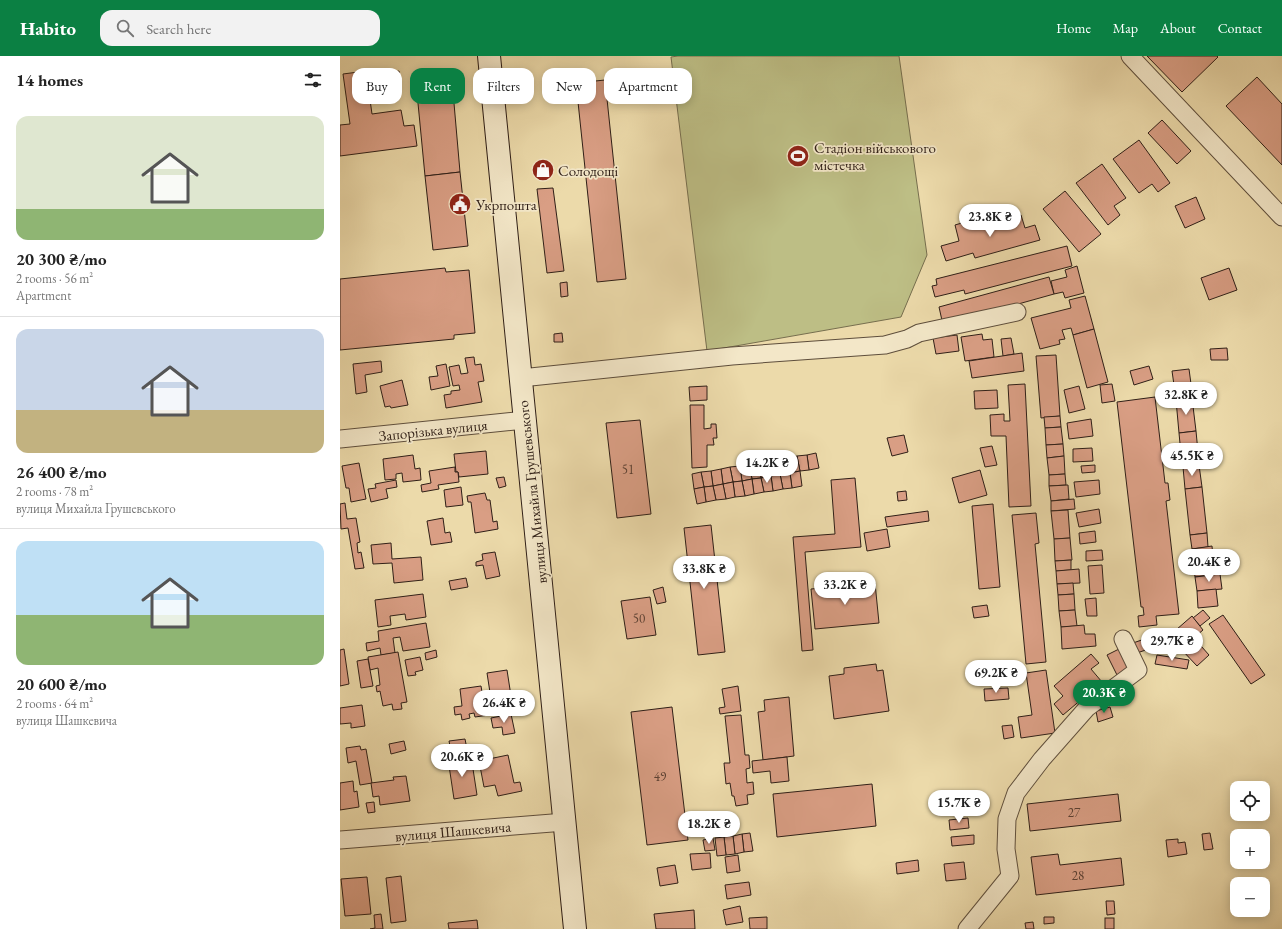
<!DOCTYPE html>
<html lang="en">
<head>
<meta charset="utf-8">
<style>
	body { margin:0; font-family:"EB Garamond",serif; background:#f2f2f2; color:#222; height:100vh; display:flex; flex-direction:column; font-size:15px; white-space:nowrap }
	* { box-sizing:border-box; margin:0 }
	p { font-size:13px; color:#767676 }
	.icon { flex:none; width:22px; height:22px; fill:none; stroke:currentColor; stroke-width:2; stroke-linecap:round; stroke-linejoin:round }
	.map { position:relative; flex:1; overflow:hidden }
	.panel { display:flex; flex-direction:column; background:#fff; width:340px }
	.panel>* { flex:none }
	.hud { position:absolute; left:12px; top:12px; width:380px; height:36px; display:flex; gap:8px }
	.controls { position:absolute; left:890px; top:725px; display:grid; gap:8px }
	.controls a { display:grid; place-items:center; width:40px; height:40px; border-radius:8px; background:#fff; box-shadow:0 2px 10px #0003; font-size:20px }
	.price { position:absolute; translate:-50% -34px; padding:0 9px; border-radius:14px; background:#fff; color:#222; font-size:13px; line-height:26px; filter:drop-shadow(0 1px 2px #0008) }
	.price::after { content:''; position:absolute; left:50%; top:24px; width:12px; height:9px; margin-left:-6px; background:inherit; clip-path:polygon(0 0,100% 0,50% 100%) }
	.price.active { background:#0b8043; color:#fff }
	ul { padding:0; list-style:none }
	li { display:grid; align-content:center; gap:8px; height:212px; padding:0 16px }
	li+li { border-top:1px solid #e0e0e0 }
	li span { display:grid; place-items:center; height:124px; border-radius:12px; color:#555 }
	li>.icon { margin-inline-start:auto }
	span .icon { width:72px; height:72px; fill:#fffc; stroke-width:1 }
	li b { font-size:17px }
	h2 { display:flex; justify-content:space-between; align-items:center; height:48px; padding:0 16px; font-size:17px }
	.pill { padding:0 14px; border-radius:12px; background:#fff; box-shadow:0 2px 10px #0003; font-size:14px; line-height:36px }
	.pill.active { background:#0b8043; color:#fff }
	header { display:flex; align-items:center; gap:24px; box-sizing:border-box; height:56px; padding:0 20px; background:#0b8043; color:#fff }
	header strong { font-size:19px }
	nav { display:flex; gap:22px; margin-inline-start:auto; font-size:14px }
	.search { width:280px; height:36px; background:#f2f2f2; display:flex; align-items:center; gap:10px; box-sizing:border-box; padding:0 14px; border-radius:12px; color:#767676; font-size:15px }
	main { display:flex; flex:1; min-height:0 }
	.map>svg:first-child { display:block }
</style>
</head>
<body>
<header>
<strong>Habito</strong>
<div class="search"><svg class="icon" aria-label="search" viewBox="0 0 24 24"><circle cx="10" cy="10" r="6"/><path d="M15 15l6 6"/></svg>Search here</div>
<nav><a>Home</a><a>Map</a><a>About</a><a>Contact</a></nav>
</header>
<main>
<section class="panel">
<h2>14 homes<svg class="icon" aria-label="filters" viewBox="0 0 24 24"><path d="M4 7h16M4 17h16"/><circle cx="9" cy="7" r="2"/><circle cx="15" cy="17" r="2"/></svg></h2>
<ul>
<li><span style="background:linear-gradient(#dfe7d0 75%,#8fb573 0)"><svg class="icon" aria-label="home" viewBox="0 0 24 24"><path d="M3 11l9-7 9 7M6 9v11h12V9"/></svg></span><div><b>20 300 ₴/mo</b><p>2 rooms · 56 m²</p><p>Apartment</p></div></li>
<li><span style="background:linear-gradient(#c9d6e8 65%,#c2b280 0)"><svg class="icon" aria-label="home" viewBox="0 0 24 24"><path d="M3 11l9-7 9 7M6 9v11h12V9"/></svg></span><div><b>26 400 ₴/mo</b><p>2 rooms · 78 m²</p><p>вулиця Михайла Грушевського</p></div></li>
<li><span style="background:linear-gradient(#bfe0f5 60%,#8fb573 0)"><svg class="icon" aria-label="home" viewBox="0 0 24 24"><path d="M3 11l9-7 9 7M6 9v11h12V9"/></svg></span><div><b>20 600 ₴/mo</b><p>2 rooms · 64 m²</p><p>вулиця Шашкевича</p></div></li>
</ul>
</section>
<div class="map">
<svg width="942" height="873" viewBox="0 0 942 873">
	<rect width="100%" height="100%" fill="#ecdaaa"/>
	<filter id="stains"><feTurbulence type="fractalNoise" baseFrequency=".005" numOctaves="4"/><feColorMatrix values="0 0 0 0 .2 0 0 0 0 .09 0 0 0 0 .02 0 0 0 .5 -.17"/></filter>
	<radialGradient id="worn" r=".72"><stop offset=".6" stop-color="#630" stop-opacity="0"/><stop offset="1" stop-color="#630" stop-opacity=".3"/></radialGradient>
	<polygon fill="#bdbe85" stroke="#766e4e" points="338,0 559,0 587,199 561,261 367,295 331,1"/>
	<g fill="#d99e84" stroke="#2f1f17">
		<polygon points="807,0 877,0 878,1 842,36"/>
		<polygon points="111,13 120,116 85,120 75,16"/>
		<polygon points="26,15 32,58 61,54 64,70 74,69 77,90 0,100 0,69 10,68 3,18"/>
		<polygon points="59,15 61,30 44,32 42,18"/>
		<polygon points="917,21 942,48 942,109 886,50"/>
		<polygon points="265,24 286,223 257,226 236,27"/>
		<polygon points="822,64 851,95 837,108 808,77"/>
		<polygon points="799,84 830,127 818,136 812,128 799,137 773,103"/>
		<polygon points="762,108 786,142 774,150 780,159 768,169 736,127"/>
		<polygon points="120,116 128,190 93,194 85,120"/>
		<polygon points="213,132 224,215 207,217 197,133"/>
		<polygon points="725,135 761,178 739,196 703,153"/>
		<polygon points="856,141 865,163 845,172 835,150"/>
		<polygon points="681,159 685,172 695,169 700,184 635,202 633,197 606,205 601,190 619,185 615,169 635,163 638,172"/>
		<polygon points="727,190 732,210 625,238 624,234 595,241 592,230 597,229 596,223"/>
		<polygon points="737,210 744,237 725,242 723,236 714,238 711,225 727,221 725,214"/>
		<polygon points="105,212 106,216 129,214 135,277 114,279 114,283 0,294 0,223"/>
		<polygon points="889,212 897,234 869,244 861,222"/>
		<polygon points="709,221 714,238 603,269 599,251"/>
		<polygon points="227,226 228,240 221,241 220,227"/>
		<polygon points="745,240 754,273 733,279 731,272 722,274 725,283 719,284 720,288 700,293 691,262 731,252 729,244"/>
		<polygon points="754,273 768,326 747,332 733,279"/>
		<polygon points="222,277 223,286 214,286 214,278"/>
		<polygon points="642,278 643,284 652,283 654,301 625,305 621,281"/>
		<polygon points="617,279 619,295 596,298 593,282"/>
		<polygon points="671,282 674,298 663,300 661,283"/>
		<polygon points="887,292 888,304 871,304 870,293"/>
		<polygon points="682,297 684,315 632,322 629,305"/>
		<polygon points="716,299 720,360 701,362 696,300"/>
		<polygon points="134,301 135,309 141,308 144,325 138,326 142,346 106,352 104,339 111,338 111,335 120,334 119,329 113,330 109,311 119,309 121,318 128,317 125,302"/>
		<polygon points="41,305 42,316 25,319 27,336 16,338 13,308"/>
		<polygon points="106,308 110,330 91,334 89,321 98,320 96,310"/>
		<polygon points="809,310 813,323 794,329 790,315"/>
		<polygon points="849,313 851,328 834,329 832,315"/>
		<polygon points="62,324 68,349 51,352 50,350 45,351 40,330"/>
		<polygon points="685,328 691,450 669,451 666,380 651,380 650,359 664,358 664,365 670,365 668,329"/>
		<polygon points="772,328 775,345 762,347 760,329"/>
		<polygon points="851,328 852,342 836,344 834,329"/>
		<polygon points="367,330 367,344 350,345 349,331"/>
		<polygon points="739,330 745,353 729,357 724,334"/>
		<polygon points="657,334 658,352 635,353 634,335"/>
		<polygon points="815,341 825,427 828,427 830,444 826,445 839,558 816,560 817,569 799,571 798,560 804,559 803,551 801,551 777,346"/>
		<polygon points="852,342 856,375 839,377 836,344"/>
		<polygon points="350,349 364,349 364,373 371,372 371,368 376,368 377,382 373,382 374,389 367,389 367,411 352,412"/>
		<polygon points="720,360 721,371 705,372 704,361"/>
		<polygon points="751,363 753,380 729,383 727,367"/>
		<polygon points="300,364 311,458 277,462 266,367"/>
		<polygon points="721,371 723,388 706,389 705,372"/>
		<polygon points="856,375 858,396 841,398 839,377"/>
		<polygon points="564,379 568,396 552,400 547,382"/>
		<polygon points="723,388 724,400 707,402 706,389"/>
		<polygon points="652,390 657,409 645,411 640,392"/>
		<polygon points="752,392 753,405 733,406 733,393"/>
		<polygon points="146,395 148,418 119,421 118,416 116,416 114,398"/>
		<polygon points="858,396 859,409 843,411 841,398"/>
		<polygon points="476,397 479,412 469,414 467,399"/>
		<polygon points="73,399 75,413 80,412 81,424 63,426 62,417 56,418 56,423 45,424 43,403"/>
		<polygon points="467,399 469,414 460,415 457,400"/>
		<polygon points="457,400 460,415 450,417 448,402"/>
		<polygon points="724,400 725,418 709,419 707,402"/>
		<polygon points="448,402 450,417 440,418 438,403"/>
		<polygon points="438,403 440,418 431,420 428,405"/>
		<polygon points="428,405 431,420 421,422 419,407"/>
		<polygon points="19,407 26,443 11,446 9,432 6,432 2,410"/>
		<polygon points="419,407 421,422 412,423 409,408"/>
		<polygon points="409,408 412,423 402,425 400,410"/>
		<polygon points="755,409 755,416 742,417 741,410"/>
		<polygon points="859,409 862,431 845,433 843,411"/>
		<polygon points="400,410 402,425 393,426 390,411"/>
		<polygon points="115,411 115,416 118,416 119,426 98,429 99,433 82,436 81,429 91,427 89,415"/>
		<polygon points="390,411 393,426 383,428 381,413"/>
		<polygon points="381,413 383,428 373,430 371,415"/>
		<polygon points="640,414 647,439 619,447 612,422"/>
		<polygon points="371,415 373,430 364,431 361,416"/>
		<polygon points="460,415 462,430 452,432 450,417"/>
		<polygon points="361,416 364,431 354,433 352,418"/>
		<polygon points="450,417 452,432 443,433 440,418"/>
		<polygon points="440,418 443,433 433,435 431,420"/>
		<polygon points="725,418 726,429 709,430 709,419"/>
		<polygon points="431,420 433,435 424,436 421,422"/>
		<polygon points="164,421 166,430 159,432 156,422"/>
		<polygon points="421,422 424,436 414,438 412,423"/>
		<polygon points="515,422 521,491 465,496 473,594 462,595 453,481 495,478 491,424"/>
		<polygon points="412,423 414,438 405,440 402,425"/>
		<polygon points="56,424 57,431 46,433 48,442 31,446 28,433 36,432 35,428"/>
		<polygon points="759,424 760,438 736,441 734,426"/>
		<polygon points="402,425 405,440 395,441 393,426"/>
		<polygon points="393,426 395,441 386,443 383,428"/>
		<polygon points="383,428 386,443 376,444 373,430"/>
		<polygon points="728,429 729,443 711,445 709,430"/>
		<polygon points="373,430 376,444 366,446 364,431"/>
		<polygon points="121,431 123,449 106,451 104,434"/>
		<polygon points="364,431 366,446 357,448 354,433"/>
		<polygon points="862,431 867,477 850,479 845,433"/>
		<polygon points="566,435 567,444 558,445 557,436"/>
		<polygon points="145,437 147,444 150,444 153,466 157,465 158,473 135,477 131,446 128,446 127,440"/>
		<polygon points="734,443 735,453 711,455 711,445"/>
		<polygon points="5,447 7,463 16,462 20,486 17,487 18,497 21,496 24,512 15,513 8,472 1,473 0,448"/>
		<polygon points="653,448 660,531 639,533 632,450"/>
		<polygon points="759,453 761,467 739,471 736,457"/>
		<polygon points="728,454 730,482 714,483 711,455"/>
		<polygon points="588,455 589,465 547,471 545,461"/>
		<polygon points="696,457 699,487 695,488 706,606 686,608 672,459"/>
		<polygon points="103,462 105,477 110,476 112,486 91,489 87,465"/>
		<polygon points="371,469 385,596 358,599 344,472"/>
		<polygon points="547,473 550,491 527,495 524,477"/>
		<polygon points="755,475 756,486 740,488 739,477"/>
		<polygon points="867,477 868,491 852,493 850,479"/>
		<polygon points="730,482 732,504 715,505 714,483"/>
		<polygon points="51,487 52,503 81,501 83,524 54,527 52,507 33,508 31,489"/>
		<polygon points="872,490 873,501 853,504 852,493"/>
		<polygon points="762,494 763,504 746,505 746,495"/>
		<polygon points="155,496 160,520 146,523 143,509 136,510 136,506 143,504 142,498"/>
		<polygon points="873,501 875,512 879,511 880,518 855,521 853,504"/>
		<polygon points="731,504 731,514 716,515 715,505"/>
		<polygon points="762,509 764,537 750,538 748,510"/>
		<polygon points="739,513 740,527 717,528 716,515"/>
		<polygon points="880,518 882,533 857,535 855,521"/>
		<polygon points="126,522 128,531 111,534 109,525"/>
		<polygon points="535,527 539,567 475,573 471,533"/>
		<polygon points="733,527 734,538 718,539 717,528"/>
		<polygon points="323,531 326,546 317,548 313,534"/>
		<polygon points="876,533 878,550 858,552 857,535"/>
		<polygon points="83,538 86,561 66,564 65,558 50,560 51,569 38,571 35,544"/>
		<polygon points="734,538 735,554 719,555 718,539"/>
		<polygon points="310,541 316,579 287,583 281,545"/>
		<polygon points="756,542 757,560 747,560 745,543"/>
		<polygon points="647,549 649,560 634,562 632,551"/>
		<polygon points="735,554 737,570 721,571 719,555"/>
		<polygon points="863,554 870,562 860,570 853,562"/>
		<polygon points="883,559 925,619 911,628 869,568"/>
		<polygon points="852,560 863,574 832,600 821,587"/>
		<polygon points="86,567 90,591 63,595 60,581 53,582 55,597 41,599 40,592 27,595 26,587 39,585 38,575"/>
		<polygon points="744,569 745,578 755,578 756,590 722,593 721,571"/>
		<polygon points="816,579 820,589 797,597 793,587"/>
		<polygon points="854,582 869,599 857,610 841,593"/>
		<polygon points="4,593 9,628 0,630 0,594"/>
		<polygon points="779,593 789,612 777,619 767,599"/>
		<polygon points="96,594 97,601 86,604 85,597"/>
		<polygon points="58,596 67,646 61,647 62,653 53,654 52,648 43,650 40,635 37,636 36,630 40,629 38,612 30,614 28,601"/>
		<polygon points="751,598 759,607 751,613 762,626 723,659 714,648 723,640 714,630"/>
		<polygon points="817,599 849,604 847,613 815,608"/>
		<polygon points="80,601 83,614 75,616 76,619 68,620 65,604"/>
		<polygon points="28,603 33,630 21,632 17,605"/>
		<polygon points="536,608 537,615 543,614 549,655 494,663 489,620 504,618 504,612"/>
		<polygon points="167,614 171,640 151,643 147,617"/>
		<polygon points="706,614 715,677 681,682 678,661 692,659 686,617"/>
		<polygon points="141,630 144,648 147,647 149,659 135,661 134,657 129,658 130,662 122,664 121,658 115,659 114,651 122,650 120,633"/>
		<polygon points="398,630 401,655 380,658 379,652 385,651 382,633"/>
		<polygon points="668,632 669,643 645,645 644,633"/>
		<polygon points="449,641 454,700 423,704 418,656 425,655 424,644"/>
		<polygon points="22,649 25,670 11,672 11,667 0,668 0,652"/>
		<polygon points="332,651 348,784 307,789 291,656"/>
		<polygon points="770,651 773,661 758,666 756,655"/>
		<polygon points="171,658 175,677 163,679 162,671 153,672 151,662"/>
		<polygon points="401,659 405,699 409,699 410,712 406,713 407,727 413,726 414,738 407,739 408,748 396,750 394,740 392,740 390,727 386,728 384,707 390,707 385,660"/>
		<polygon points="672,669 674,681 664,683 662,670"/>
		<polygon points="125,683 127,693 111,695 109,685"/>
		<polygon points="64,685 66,694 51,698 49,688"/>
		<polygon points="20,690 21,694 26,693 32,727 20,729 16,705 8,707 6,692"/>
		<polygon points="168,699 174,727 180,726 182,735 158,740 155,729 144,731 139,705"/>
		<polygon points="126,700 131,700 137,739 114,743 108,703 118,701 119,708 127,707"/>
		<polygon points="447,701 449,725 431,727 430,715 413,717 412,705"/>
		<polygon points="66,720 70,745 40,749 39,740 33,741 31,727 54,724 53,721"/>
		<polygon points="13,725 14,736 17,735 19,751 0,754 0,727"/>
		<polygon points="532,728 536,770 437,781 433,738"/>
		<polygon points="778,738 781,765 690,775 687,748"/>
		<polygon points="34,746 35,756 28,757 26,747"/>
		<polygon points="628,762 629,772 610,774 609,764"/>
		<polygon points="410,777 413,795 404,796 402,778"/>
		<polygon points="870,777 873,793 864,794 862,778"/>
		<polygon points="402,778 404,796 395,798 393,780"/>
		<polygon points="634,779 634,788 612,790 611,781"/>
		<polygon points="393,780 395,798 386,799 384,781"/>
		<polygon points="384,781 386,799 377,800 375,782"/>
		<polygon points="373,782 375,794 365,795 363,784"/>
		<polygon points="838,783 838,787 845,786 847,798 828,801 826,784"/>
		<polygon points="370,797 371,812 352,814 350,798"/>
		<polygon points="718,798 720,809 781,802 784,829 696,839 691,801"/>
		<polygon points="398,799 400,815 387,817 385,801"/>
		<polygon points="578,804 579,815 557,818 556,807"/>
		<polygon points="624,806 626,823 606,825 604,808"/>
		<polygon points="335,809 338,827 320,830 317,812"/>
		<polygon points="61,820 66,865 51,867 46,822"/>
		<polygon points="27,821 31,858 5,860 1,823"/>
		<polygon points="409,826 411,839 387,843 385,829"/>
		<polygon points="766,845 774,845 775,858 767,859"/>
		<polygon points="400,850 403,866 386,869 383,854"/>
		<polygon points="354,854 355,873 316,873 314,858"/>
		<polygon points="41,858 43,873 30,873 35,872 34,859"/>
		<polygon points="427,861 427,873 410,873 409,862"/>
		<polygon points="704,861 714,861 714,867 704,868"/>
		<rect x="765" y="862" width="9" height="11"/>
		<polygon points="137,864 138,873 109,873 108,867"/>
		<polygon points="693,866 694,873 686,873 685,867"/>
	</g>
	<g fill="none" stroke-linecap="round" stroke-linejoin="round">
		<g stroke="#5e4e3c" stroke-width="19">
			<g id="street">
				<polyline points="790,0 942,161"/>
				<polyline points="181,322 392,300 545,289 567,283 579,277 677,256"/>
				<polyline points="0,383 185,364"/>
				<polyline points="0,784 225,766"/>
				<polyline points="627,873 670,820 666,793 667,763 676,737 702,703 747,652 798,614 783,583"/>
			</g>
		</g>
		<g stroke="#2f1f17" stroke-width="24">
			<polyline id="secondary" points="149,0 235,873"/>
		</g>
		<use href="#street" stroke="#f3e7c8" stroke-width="17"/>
		<use href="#secondary" stroke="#f3e7c8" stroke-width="22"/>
	</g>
	<defs>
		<g id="stadium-disc" transform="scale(1.15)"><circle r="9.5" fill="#8f2418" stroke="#f3e7c8"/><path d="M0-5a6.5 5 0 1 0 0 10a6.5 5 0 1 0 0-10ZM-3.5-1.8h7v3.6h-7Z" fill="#fff"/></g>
		<g id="shop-disc" transform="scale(1.15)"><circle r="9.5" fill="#8f2418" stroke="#f3e7c8"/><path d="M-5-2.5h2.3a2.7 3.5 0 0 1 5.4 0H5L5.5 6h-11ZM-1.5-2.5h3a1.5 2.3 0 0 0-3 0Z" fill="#fff"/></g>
		<g id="civic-disc" transform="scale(1.15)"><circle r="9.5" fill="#8f2418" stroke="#f3e7c8"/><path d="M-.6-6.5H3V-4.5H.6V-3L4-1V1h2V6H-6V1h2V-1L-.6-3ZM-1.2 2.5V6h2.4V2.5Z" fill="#fff"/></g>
	</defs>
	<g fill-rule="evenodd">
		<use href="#stadium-disc" x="458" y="100"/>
		<use href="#shop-disc" x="203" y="114"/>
		<use href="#civic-disc" x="120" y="148"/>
	</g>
	<g text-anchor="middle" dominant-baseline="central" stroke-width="3.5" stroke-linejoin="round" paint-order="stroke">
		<g font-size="13" fill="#5a3f32">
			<text x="288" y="413">51</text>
			<text x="299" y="562">50</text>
			<text x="320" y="720">49</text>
			<text x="734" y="756">27</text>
			<text x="738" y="819">28</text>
		</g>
		<g font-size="15" fill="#2f1f17" stroke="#f3e7c8" text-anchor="start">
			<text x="474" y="91">Стадіон військового<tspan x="474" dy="17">містечка</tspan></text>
			<text x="218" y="114">Солодощі</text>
			<text x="136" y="148">Укрпошта</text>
		</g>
		<g font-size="15" fill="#2f1f17" stroke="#f3e7c8">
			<text transform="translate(93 374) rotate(-6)">Запорізька вулиця</text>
			<text transform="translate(192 436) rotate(-96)">вулиця Михайла Грушевського</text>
			<text transform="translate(113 775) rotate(-5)">вулиця Шашкевича</text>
		</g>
	</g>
	<rect width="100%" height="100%" filter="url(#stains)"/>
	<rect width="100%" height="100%" fill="url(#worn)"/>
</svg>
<div class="controls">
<a><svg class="icon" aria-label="locate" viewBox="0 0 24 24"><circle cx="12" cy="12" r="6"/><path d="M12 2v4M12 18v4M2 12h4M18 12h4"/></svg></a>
<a>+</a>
<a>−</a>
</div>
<b class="price" style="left:650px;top:182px">23.8K ₴</b>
<b class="price" style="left:846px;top:360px">32.8K ₴</b>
<b class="price" style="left:852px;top:421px">45.5K ₴</b>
<b class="price" style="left:427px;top:428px">14.2K ₴</b>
<b class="price" style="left:869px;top:527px">20.4K ₴</b>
<b class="price" style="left:364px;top:534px">33.8K ₴</b>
<b class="price" style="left:505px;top:550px">33.2K ₴</b>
<b class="price" style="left:832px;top:606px">29.7K ₴</b>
<b class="price" style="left:656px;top:638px">69.2K ₴</b>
<b class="price active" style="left:764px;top:658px">20.3K ₴</b>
<b class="price" style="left:164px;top:668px">26.4K ₴</b>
<b class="price" style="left:122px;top:722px">20.6K ₴</b>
<b class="price" style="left:619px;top:768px">15.7K ₴</b>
<b class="price" style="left:369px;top:789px">18.2K ₴</b>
<div class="hud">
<a class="pill">Buy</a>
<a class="pill active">Rent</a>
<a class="pill">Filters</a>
<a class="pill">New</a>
<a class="pill">Apartment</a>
</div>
</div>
</main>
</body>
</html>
